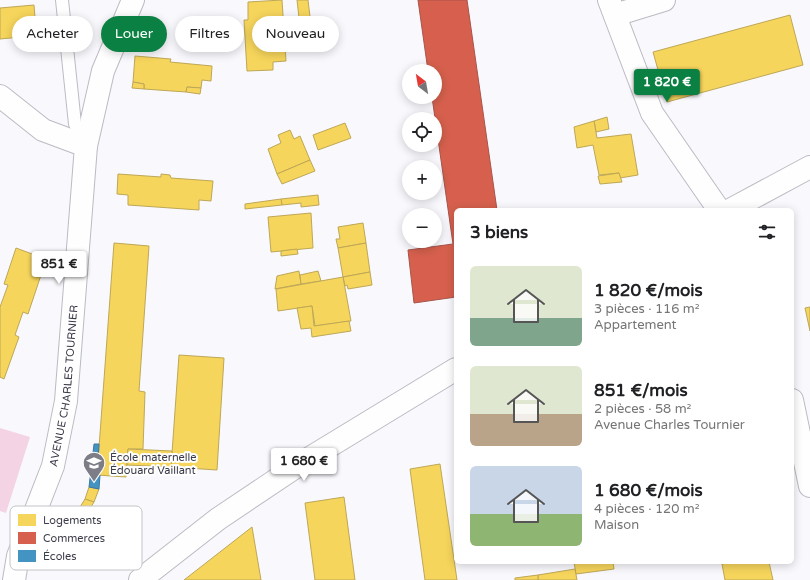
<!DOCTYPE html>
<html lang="fr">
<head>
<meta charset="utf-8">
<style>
	body { margin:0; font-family:"Varela Round",sans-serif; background:#f6f6f6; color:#202124; height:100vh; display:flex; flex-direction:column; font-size:15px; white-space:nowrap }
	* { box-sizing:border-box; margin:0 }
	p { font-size:13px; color:#757577 }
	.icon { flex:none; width:22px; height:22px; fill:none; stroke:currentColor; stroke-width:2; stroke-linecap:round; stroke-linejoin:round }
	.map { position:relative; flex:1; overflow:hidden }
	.side { position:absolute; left:454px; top:208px; width:340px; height:356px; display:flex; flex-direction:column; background:#fff; border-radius:6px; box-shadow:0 2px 10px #0003 }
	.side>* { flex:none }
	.banner { position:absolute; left:12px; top:16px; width:380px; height:36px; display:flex; gap:8px }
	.needle { width:26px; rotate:329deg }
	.buttons { position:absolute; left:402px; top:64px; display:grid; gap:8px }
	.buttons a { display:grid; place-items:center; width:40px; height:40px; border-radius:50%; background:#fff; box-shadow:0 2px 10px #0003; font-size:20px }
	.price { position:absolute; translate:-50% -34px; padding:0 9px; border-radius:4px; background:#fff; color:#222; font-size:13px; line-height:26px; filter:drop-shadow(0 1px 2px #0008) }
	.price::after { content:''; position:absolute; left:50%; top:24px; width:12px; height:9px; margin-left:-6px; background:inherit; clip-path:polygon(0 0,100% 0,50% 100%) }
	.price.on { background:#0b8043; color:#fff }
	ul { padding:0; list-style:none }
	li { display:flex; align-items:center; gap:12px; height:100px; padding:0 16px }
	li span { display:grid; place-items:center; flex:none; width:112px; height:80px; border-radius:6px; color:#555 }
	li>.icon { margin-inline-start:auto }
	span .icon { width:48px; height:48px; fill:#fffc; stroke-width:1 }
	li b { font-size:17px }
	h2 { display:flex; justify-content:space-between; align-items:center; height:48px; padding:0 16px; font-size:17px }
	.tag { padding:0 14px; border-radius:18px; background:#fff; box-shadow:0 2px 10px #0003; font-size:14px; line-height:36px }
	.tag.on { background:#0b8043; color:#fff }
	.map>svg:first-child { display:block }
</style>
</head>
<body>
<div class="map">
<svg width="810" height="580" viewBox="0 0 810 580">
	<rect width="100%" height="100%" fill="#f8f8fd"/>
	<polygon fill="#f4d4e4" points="0,428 30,437 6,513 0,511"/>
	<g fill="#f6d55c" stroke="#bea756">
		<polygon points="282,0 286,61 273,62 273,70 247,71 244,20 248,20 248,2"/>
		<polygon points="297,0 308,0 311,25 300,27"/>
		<polygon points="34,5 36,30 21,31 21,37 0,39 0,8"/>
		<polygon points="790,15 803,65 667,102 653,52"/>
		<polygon points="135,56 171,59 170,62 212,66 211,81 202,80 201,88 187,87 186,92 144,89 144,84 133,82"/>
		<polygon points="133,82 144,84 144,89 132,88"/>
		<polygon points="187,87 201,88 200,94 186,92"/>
		<polygon points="607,117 609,129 596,132 594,121"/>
		<polygon points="594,121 597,138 631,134 638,175 620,178 619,173 599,175 593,145 577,148 574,127"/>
		<polygon points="345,123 351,138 318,150 313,135"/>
		<polygon points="290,130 294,139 300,136 310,160 277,174 268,149 281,143 278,135"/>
		<polygon points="310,160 315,171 282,184 277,174"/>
		<polygon points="619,173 622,182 600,184 598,176"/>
		<polygon points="118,174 161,177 161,174 170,175 171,178 213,181 211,201 199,200 199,210 128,205 128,195 117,194"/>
		<polygon points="318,195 319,205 301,207 301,203 282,205 281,199"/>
		<polygon points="281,199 282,205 245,209 245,204"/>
		<polygon points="311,213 313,248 271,252 268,217"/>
		<polygon points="363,223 366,243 338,248 336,239 340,239 338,227"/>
		<polygon points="114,243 149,246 139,391 145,392 143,449 128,449 126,477 97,475"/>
		<polygon points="366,243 370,272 343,277 338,248"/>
		<polygon points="16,248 43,258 38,271 42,272 28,314 23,312 15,335 19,337 4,379 0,377 0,307 8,285 4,284"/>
		<polygon points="297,249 298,254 281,256 281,251"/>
		<polygon points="299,271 301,284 275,289 277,276"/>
		<polygon points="318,271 321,281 301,284 300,275"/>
		<polygon points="370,272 372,285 348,289 347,285 345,286 343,277"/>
		<polygon points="343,277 351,321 315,326 312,306 278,311 276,289"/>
		<polygon points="312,306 314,326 349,321 351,331 312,337 311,328 301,329 297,308"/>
		<polygon points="810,307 810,331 805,308"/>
		<polygon points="179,355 224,358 217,470 171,467"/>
		<polygon points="128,449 172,451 171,467 127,465"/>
		<polygon points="440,464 457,580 425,580 410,469"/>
		<polygon points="89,487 99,489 94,502 85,499"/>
		<polygon points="344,497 355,580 315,580 305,503"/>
		<polygon points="85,499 94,502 86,515 84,514 75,526 70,523"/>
		<polygon points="252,527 261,580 184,580"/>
		<polygon points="574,562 613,562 614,569 576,574"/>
		<polygon points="732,562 769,562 773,580 725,580 722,564"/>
		<polygon points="575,569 577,580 538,580 538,575"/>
		<polygon points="538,575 538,580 515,580 515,578"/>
	</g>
	<polygon fill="#d6604d" stroke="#a7554c" points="418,0 467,0 497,210 456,210 456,297 414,303 408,250 453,244 432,97 435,97 435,71 428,71"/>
	<polygon fill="#4393c3" stroke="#40799e" points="94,444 99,444 97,475 100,475 99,489 89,487"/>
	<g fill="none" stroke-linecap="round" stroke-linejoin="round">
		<g stroke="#bbbbc3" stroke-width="14">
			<polyline id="service" points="62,0 75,124 85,144"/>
		</g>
		<g stroke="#bbbbc3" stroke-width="24">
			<g id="minor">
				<polyline points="609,0 652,113 719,210"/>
				<polyline points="615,15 664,0"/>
				<polyline points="0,96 43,130 86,146"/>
				<polyline points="792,400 810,486"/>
				<path id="s1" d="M14 580 18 556 53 466 66 401 86 146 103 71 133 0"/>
			</g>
		</g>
		<g stroke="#bbbbc3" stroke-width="24">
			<g id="tertiary">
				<polyline points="730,210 810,167"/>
				<polyline points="140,580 218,519 300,464 456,369"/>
			</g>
		</g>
		<use href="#service" stroke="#fefeff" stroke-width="12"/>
		<use href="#minor" stroke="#fefeff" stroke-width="22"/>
		<use href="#tertiary" stroke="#fefeff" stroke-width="22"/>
	</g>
	<defs>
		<g id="school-pin" transform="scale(1.15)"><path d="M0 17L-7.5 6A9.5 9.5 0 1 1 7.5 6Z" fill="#7c7d87" stroke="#fff"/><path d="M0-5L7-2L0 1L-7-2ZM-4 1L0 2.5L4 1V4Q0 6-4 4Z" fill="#fff"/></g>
	</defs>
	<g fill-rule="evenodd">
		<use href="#school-pin" x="94" y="463"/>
	</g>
	<g text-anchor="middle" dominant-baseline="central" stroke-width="4" stroke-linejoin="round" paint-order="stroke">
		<g font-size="11" fill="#3a3b48" stroke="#fff">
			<text stroke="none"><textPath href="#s1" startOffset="202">AVENUE CHARLES TOURNIER</textPath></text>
		</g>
		<g font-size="11" fill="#3a3b48" stroke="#fff" text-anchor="start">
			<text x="110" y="457">École maternelle<tspan x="110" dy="13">Édouard Vaillant</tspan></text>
		</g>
	</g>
	<rect x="10" y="506" width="132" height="64" rx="6" fill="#fff" stroke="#c4c4c8" stroke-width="1"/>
	<rect x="18" y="514" width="18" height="12" fill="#f6d55c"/>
	<rect x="18" y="532" width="18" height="12" fill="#d6604d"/>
	<rect x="18" y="550" width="18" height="12" fill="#4393c3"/>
	<g font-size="11" fill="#3a3b48">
		<text x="43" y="524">Logements</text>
		<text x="43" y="542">Commerces</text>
		<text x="43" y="560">Écoles</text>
	</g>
</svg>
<div class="buttons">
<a><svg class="needle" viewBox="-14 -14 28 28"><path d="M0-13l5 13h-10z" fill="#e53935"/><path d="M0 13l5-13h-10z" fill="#757577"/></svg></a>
<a><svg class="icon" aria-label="locate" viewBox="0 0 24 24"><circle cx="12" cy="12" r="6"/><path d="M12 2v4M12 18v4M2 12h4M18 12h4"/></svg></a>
<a>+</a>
<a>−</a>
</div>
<b class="price on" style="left:667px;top:103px">1 820 €</b>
<b class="price" style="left:59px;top:285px">851 €</b>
<b class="price" style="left:304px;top:482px">1 680 €</b>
<div class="banner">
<a class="tag">Acheter</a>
<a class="tag on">Louer</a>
<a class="tag">Filtres</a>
<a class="tag">Nouveau</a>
</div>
<section class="side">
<h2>3 biens<svg class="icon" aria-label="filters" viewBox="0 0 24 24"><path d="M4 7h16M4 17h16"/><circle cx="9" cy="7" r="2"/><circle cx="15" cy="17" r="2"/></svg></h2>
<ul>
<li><span style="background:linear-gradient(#dfe7d0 65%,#7fa58c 0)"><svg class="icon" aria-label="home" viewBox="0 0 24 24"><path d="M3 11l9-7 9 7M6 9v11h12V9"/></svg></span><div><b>1 820 €/mois</b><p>3 pièces · 116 m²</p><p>Appartement</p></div></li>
<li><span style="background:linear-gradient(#dfe7d0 60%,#b9a48a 0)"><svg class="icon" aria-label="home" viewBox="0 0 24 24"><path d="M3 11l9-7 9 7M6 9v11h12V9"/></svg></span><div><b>851 €/mois</b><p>2 pièces · 58 m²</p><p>Avenue Charles Tournier</p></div></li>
<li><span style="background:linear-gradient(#c9d6e8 60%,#8fb573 0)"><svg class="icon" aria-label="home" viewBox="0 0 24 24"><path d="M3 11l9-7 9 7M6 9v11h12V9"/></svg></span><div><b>1 680 €/mois</b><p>4 pièces · 120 m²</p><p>Maison</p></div></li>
</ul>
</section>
</div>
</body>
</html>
